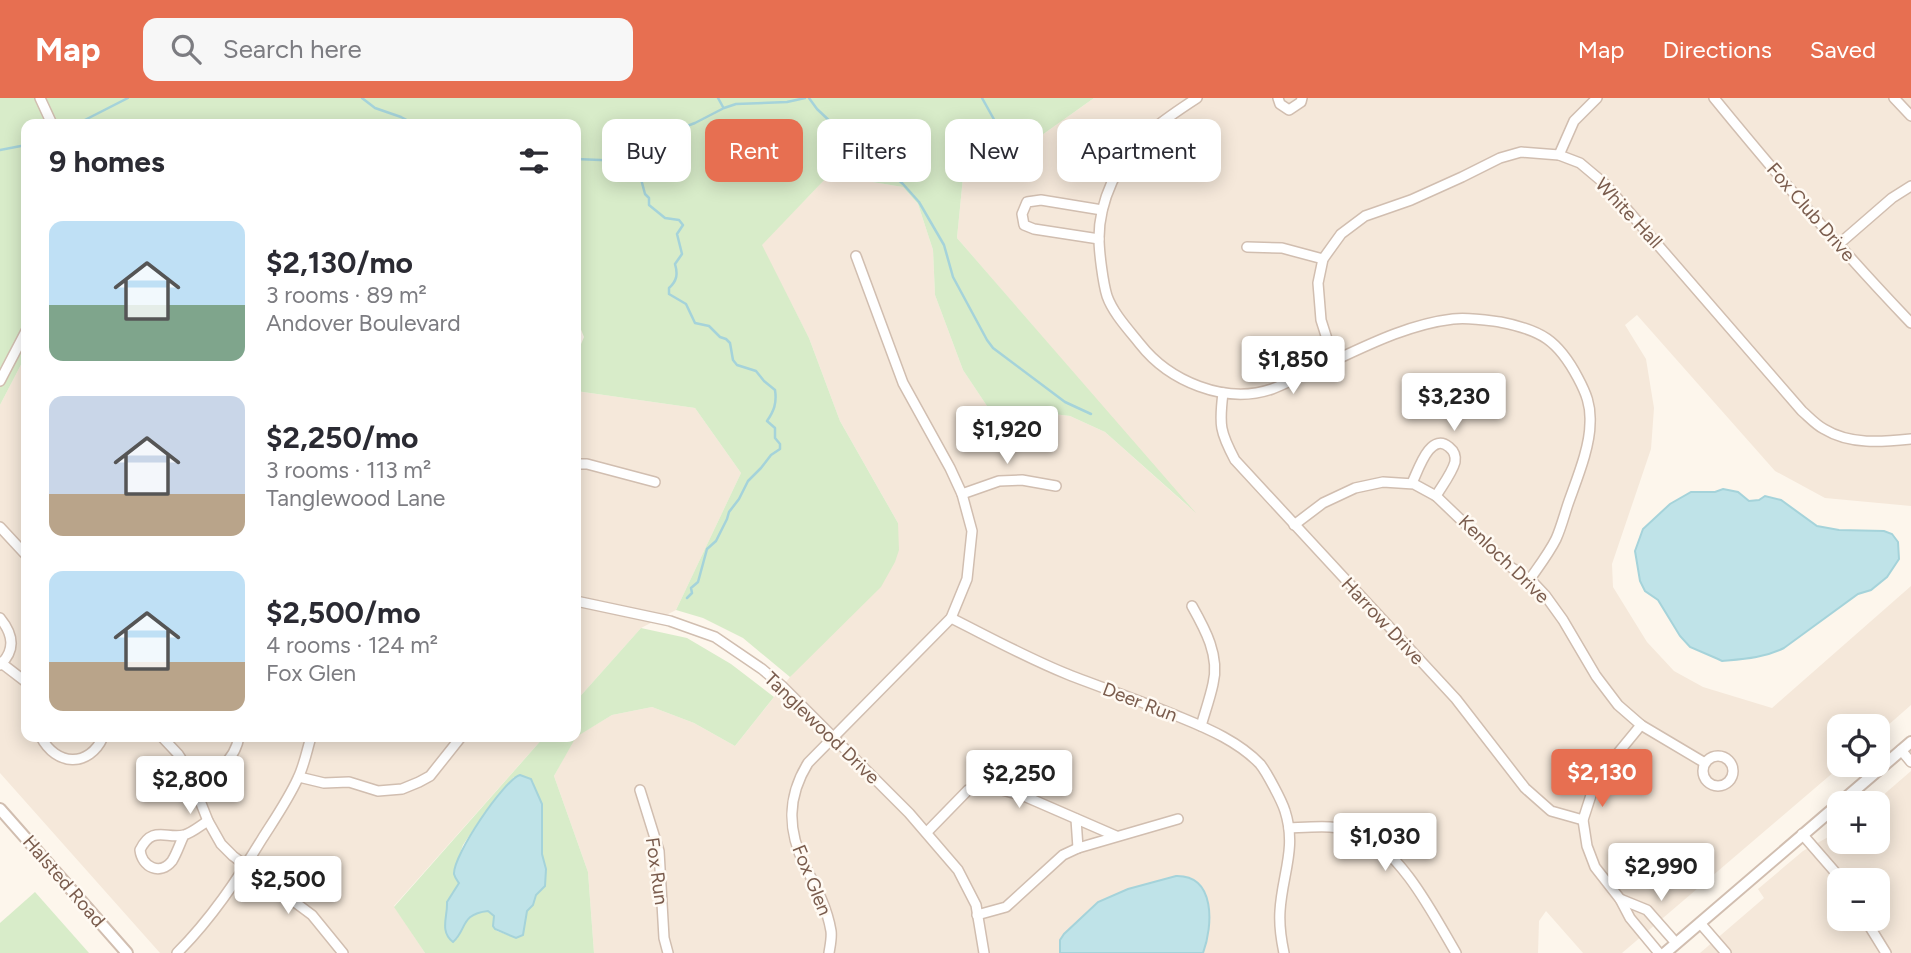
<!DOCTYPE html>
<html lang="en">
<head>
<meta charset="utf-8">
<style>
	body { margin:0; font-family:Figtree,sans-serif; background:#f7f7f7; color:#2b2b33; height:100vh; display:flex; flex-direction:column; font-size:26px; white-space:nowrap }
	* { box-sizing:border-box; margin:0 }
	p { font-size:23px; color:#7c7c81 }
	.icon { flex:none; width:38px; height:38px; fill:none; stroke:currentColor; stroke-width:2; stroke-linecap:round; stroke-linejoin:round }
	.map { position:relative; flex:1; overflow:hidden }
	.details { position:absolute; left:21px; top:21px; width:560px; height:623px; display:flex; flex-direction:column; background:#fff; border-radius:14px; box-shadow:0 4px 18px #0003 }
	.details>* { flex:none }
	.guide { position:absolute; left:602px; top:21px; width:665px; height:63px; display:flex; gap:14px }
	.tools { position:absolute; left:1827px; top:616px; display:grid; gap:14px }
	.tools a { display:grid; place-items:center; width:63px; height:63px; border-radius:14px; background:#fff; box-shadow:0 4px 18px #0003; font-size:35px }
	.price { position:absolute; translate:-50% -60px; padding:0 16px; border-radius:7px; background:#fff; color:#222; font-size:23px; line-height:46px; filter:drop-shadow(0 2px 4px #0008) }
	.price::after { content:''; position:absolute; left:50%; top:42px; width:21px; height:16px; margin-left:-10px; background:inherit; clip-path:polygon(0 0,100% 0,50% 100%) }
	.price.current { background:#e76f51; color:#fff }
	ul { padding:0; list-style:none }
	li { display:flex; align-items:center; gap:21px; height:175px; padding:0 28px }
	li span { display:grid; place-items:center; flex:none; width:196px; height:140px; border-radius:14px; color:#555 }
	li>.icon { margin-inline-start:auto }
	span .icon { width:84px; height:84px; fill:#fffc; stroke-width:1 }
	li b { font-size:30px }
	h2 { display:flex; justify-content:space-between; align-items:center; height:84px; padding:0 28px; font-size:30px }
	.pill { padding:0 24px; border-radius:14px; background:#fff; box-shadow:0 4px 18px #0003; font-size:24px; line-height:63px }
	.pill.current { background:#e76f51; color:#fff }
	header { display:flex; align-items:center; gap:42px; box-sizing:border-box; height:98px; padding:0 35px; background:#e76f51; color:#fff }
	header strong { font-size:33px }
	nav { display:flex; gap:38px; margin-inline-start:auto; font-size:24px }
	.search { width:490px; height:63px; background:#f7f7f7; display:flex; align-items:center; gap:18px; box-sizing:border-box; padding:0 24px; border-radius:14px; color:#7c7c81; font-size:26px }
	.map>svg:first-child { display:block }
</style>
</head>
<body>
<header>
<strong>Map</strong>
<div class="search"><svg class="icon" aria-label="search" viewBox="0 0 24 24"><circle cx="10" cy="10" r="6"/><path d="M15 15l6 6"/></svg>Search here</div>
<nav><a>Map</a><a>Directions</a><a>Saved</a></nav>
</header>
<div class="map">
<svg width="1911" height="855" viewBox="0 0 1911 855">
	<rect width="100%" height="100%" fill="#fdf6ec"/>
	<g fill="#f5e8da" fill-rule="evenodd">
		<polygon points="1094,0 1911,0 1911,408 1825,400 1775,373 1637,217 1625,227 1646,261 1654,310 1651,351 1612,466 1613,489 1647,544 1674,573 1703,589 1772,610 1911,488 1911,607 1878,636 1878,628 1839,628 1839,667 1842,667 1622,855 1583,855 1546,813 1539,823 1538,855 594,855 588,774 554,678 575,639 612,617 652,609 694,625 735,648 790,579 898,425 840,323 809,240 761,147 829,77 903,89 918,106 933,152 935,197 963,272 987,308 1070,318 1105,334 1190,410 957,140 964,69 1042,37"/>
		<polygon points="26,257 26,639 544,639 394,808 425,855 160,855 0,675 0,307"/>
		<polygon points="576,293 695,310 741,375 676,512 641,530 576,603"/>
		<path d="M1911 673V855H1700L1764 800 1758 791 1803 753 1839 733V744H1878V705H1874ZM1839 782H1878V821H1839Z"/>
	</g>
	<g fill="#d8ecc9" fill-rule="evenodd">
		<polygon points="0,0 1094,0 1042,37 964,69 957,140 1196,415 1105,334 1070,318 987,308 963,272 935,197 933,152 918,106 903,89 829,77 762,147 809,240 840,323 898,425 899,452 895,464 881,489 790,579 743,540 703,520 676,512 741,375 695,310 576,293 576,258 584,239 576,219 576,26 26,26 26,257 0,307"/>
		<polygon points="641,530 687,540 731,566 774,599 735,648 694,625 652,609 612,617 576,639 576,603"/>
		<path d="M544 639H576L554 678 588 774 594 855H425L394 809ZM514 679 533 683 534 691 542 706V756L546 771 545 788 536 797 533 807 527 813 523 837 516 840 497 833C492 829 494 824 494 818L488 812C470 815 463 826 457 841L445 819 448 812 447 804 458 789 459 758 463 747 477 726Z"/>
		<polygon points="35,794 89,855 0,855 0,825"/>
	</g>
	<g fill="#bfe3e8" stroke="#a5d3da" stroke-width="2">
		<path d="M1723 391 1738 394 1749 403 1759 402 1765 398 1781 402 1817 428 1839 432 1884 433 1892 436 1898 444 1899 461 1887 479 1871 492 1858 496 1784 550C1764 560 1744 561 1722 563L1718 561 1690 549 1680 538 1658 502 1645 493 1640 483 1635 453 1643 431 1670 406 1691 394H1715Z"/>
		<path d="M520 677 531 681 542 706V756L546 771 545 788 536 797 533 807 527 813 523 837 516 840 495 831 493 828 494 818 488 813C460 816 467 832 453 844 439 833 448 818 447 804L459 785C456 781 455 780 454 776 453 757 504 682 520 677Z"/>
		<path d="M1176 778C1216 777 1213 828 1203 855H1060V842L1064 836 1098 804 1128 791Z"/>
	</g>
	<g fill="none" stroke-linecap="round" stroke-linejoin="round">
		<g stroke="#a5d3da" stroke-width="2.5">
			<polyline points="362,0 375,10 401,19 414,26"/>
			<polyline points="718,0 723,9"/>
			<polyline points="809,0 817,11 835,28 880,66 903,86 919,104 944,147 953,179 987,242 993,250 1065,304 1091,316"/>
			<polyline points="982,0 996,25"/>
			<polyline points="77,26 128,0"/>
			<polyline points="0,52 26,47"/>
			<polyline points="576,61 625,63 636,58 648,48 671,34 695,25 724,10 736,6 787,4 805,0"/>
			<path d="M630 61 635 74 641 81 645 96 649 100V107L665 120 679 122 683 127 677 136 682 156 675 166C678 176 677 183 669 190V196L686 206 695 225 709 228 720 239 726 241 730 245 733 262 737 267 756 273 764 283 775 292C777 305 774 313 767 323L775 330V340L780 346V351L771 357 761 370 748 383 739 401 729 414 727 421 716 443 707 451 698 484 691 490 692 495 687 500"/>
		</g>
		<g stroke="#d1beb0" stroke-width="12">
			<g id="minor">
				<polyline points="40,0 52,26"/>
				<path d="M1197 0C1180 11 1162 23 1146 37 1118 61 1099 104 1099 140 1099 154 1103 185 1107 198 1113 215 1128 231 1140 246 1169 283 1225 307 1272 291 1283 287 1294 281 1305 276 1353 255 1401 227 1453 221 1468 219 1485 222 1500 224 1541 232 1558 242 1578 280 1586 295 1591 307 1590 325 1590 350 1576 383 1568 406 1564 418 1561 430 1556 441 1549 455 1539 468 1530 481"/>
				<polyline points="1278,0 1280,6 1289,12 1301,4 1302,0"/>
				<path d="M1714 0C1777 77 1842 153 1911 225"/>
				<polyline points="1894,0 1911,18"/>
				<polyline points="1559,57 1574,23 1597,0"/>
				<polyline points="1099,141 1034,131 1024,127 1022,116 1027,104 1041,102 1102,112"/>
				<polyline points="1839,146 1892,100 1911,88"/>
				<polyline points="1247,149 1282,150 1323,161"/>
				<path d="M1334 263 1321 222 1318 185 1323 161 1341 136 1365 118 1411 102 1462 79 1500 60 1521 54 1559 57 1580 65 1605 86 1802 313C1809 319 1816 327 1824 331 1850 347 1882 344 1911 341"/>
				<polyline points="0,283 26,233"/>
				<path d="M1223 295C1219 327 1220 334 1235 362L1456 601 1525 690 1551 713 1583 722"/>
				<polyline points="576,366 587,366 655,384"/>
				<path d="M1412 385C1418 373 1430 333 1449 349 1454 353 1456 358 1455 364 1452 375 1442 388 1436 398"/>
				<polyline points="962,396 999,383 1022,382 1056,388"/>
				<polyline points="1294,427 1323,405 1355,390 1383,384 1414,386 1436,398 1509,468 1530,481 1545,497 1563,522 1596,578 1618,607 1641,627 1705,665"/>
				<polyline points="0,429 26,457"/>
				<polyline points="576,503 670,523 715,539 762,571 782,588 909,715 958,772 976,807 984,855"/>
				<path d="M1192 508C1205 531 1220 558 1213 586 1210 600 1205 614 1201 628"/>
				<path d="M0 520C13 536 16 552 0 567"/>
				<path d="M951 520C989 539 1027 560 1067 576 1105 591 1144 604 1182 620 1209 631 1239 644 1260 666 1266 673 1282 703 1285 713 1297 750 1282 777 1280 813 1279 828 1281 841 1284 855"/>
				<polyline points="0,564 26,584"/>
				<polyline points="1641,627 1604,672 1593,691 1583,722 1587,748 1595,769 1620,801 1630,820 1659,855"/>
				<path d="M41 639C56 668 89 670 103 639"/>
				<polyline points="162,639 178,656 187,670 208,723 221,746 233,758 312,817 343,855"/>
				<polyline points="1901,652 1911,664"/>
				<circle cx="1718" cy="673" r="15"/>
				<polyline points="299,679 324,685 349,684 378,693 402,691 419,684 430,678 461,639"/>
				<path d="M193 686C215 675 234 665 239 639"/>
				<polyline points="640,692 659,753 664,840 668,855"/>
				<polyline points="1076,721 1078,750"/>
				<path d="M1289 730C1312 729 1338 726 1359 735 1402 754 1433 816 1456 855"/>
				<polyline points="927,734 968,692 984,687 1024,698 1116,738"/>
				<polyline points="1802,736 1842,782"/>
				<path d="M184 737C180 745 177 755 172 763 160 778 142 769 140 752 152 727 166 741 184 737 192 735 201 727 208 723"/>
				<polyline points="1620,801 1647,812 1676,845"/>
				<polyline points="977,817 1006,809 1063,757 1078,750 1178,721"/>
				<polyline points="1865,821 1886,855"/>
				<polyline points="1700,825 1726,855"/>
				<path d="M177 855C211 821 237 782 262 741 274 722 288 702 298 680 304 668 307 652 311 639"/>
				<path d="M829 855C830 848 832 840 831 833 827 809 816 789 805 768 787 732 787 699 808 665L951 520 967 481 972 433 962 396 950 370 903 285 856 158"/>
			</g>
		</g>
		<g stroke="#d1beb0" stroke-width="14">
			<g id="tertiary">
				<polyline points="0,711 127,855"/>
				<polyline points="1665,855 1911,644"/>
			</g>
		</g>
		<use href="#minor" stroke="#fff" stroke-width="9"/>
		<use href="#tertiary" stroke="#fff" stroke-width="10"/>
	</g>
	<g text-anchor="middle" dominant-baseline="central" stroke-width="5" stroke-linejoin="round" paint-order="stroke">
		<g font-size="19" fill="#7a5c4d" stroke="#fffaf3">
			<text transform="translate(1811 114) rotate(49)">Fox Club Drive</text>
			<text transform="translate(1629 115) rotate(47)">White Hall</text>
			<text transform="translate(1504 461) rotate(44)">Kenloch Drive</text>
			<text transform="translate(1383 523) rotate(47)">Harrow Drive</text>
			<text transform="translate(1140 604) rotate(21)">Deer Run</text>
			<text transform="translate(822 630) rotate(44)">Tanglewood Drive</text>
			<text transform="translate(657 773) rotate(82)">Fox Run</text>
			<text transform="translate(812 782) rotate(68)">Fox Glen</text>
			<text transform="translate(64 783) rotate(49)">Halsted Road</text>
		</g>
	</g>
</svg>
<div class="tools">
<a><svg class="icon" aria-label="locate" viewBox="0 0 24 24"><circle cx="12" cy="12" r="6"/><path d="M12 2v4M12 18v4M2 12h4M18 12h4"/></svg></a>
<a>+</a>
<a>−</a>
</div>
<b class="price" style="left:1293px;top:298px">$1,850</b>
<b class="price" style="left:1454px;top:335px">$3,230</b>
<b class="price" style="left:1007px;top:368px">$1,920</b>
<b class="price current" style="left:1602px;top:711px">$2,130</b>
<b class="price" style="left:1019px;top:712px">$2,250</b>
<b class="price" style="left:190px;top:718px">$2,800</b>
<b class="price" style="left:1385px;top:775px">$1,030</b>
<b class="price" style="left:1661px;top:805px">$2,990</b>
<b class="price" style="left:288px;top:818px">$2,500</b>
<div class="guide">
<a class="pill">Buy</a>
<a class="pill current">Rent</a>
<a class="pill">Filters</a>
<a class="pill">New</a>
<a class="pill">Apartment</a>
</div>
<section class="details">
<h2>9 homes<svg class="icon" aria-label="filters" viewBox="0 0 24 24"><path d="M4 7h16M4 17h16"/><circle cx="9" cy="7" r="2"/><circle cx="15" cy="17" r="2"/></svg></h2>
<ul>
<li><span style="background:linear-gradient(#bfe0f5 60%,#7fa58c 0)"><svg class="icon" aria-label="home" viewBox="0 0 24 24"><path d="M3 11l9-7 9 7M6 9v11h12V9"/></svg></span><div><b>$2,130/mo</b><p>3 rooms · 89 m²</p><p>Andover Boulevard</p></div></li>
<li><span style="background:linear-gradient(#c9d6e8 70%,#b9a48a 0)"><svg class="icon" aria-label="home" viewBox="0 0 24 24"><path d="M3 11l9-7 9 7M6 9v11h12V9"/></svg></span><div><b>$2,250/mo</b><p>3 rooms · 113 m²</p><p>Tanglewood Lane</p></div></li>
<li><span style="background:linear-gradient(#bfe0f5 65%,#b9a48a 0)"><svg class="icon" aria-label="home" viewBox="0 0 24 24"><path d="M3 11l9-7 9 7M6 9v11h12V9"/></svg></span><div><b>$2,500/mo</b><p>4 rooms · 124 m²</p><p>Fox Glen</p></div></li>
</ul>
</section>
</div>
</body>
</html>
